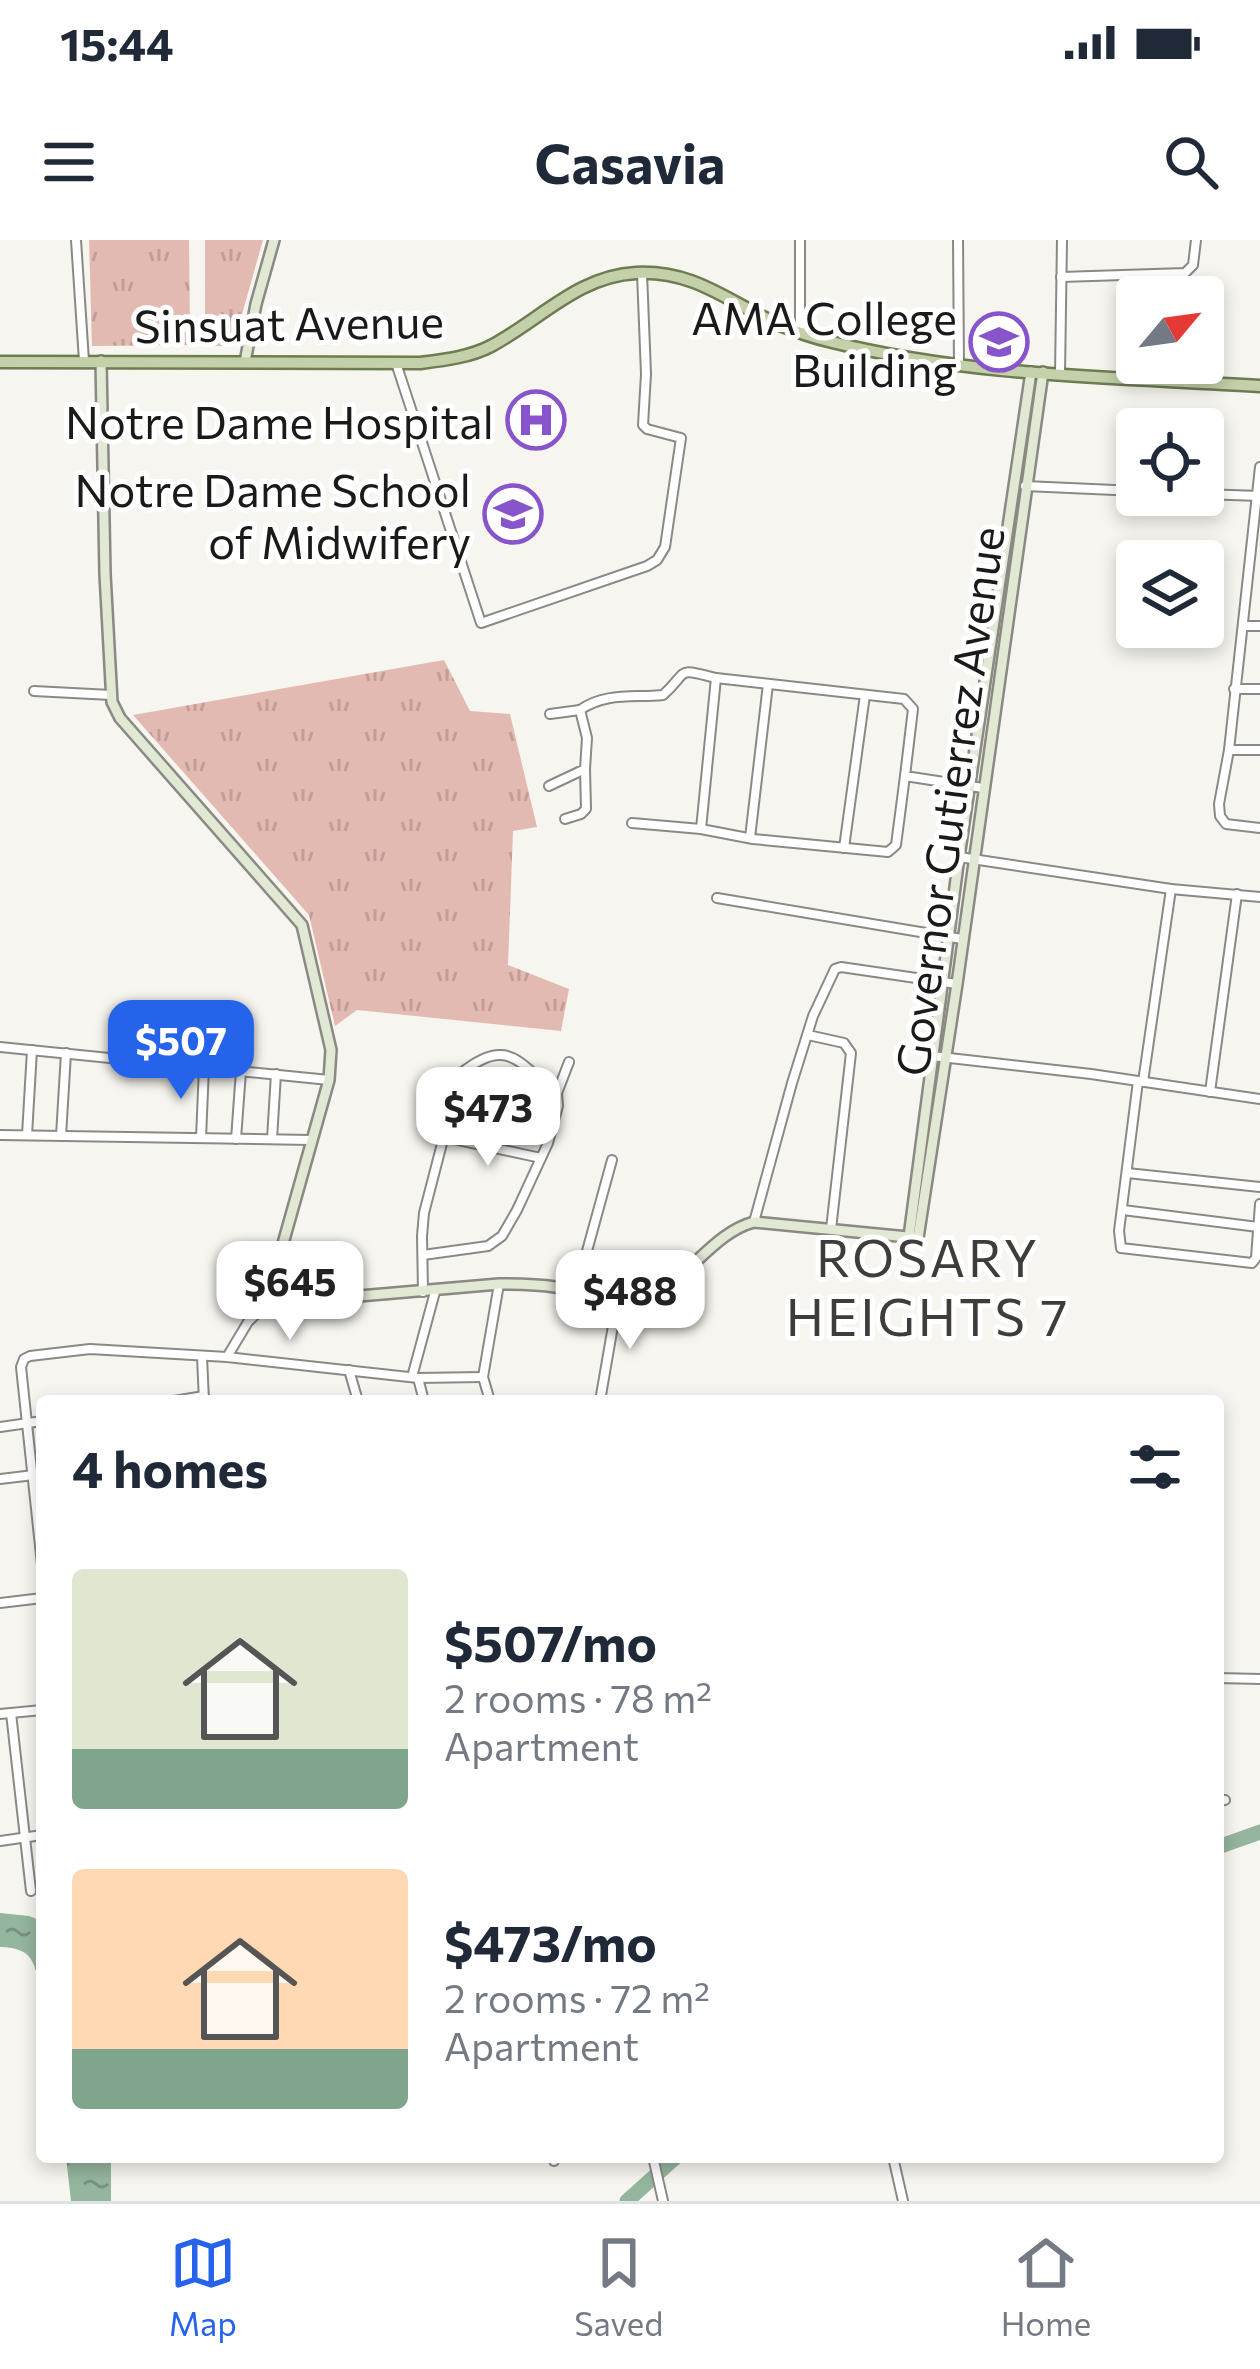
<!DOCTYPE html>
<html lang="en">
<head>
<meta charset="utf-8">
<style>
	body { margin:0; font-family:Commissioner,sans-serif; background:#f6f6f7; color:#1f2937; height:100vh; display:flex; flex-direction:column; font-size:45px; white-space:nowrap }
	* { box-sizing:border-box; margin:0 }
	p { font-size:39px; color:#747a83 }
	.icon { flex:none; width:66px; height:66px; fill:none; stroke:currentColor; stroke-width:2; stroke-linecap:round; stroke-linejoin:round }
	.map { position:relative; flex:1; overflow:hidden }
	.panel { position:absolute; left:36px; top:1155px; width:1188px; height:768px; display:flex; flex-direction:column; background:#fff; border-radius:12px; box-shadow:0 6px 18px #0003 }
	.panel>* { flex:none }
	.needle { width:78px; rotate:61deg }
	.tools { position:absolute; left:1116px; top:36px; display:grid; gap:24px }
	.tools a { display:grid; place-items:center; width:108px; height:108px; border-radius:12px; background:#fff; box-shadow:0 6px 18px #0003; font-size:60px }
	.price { position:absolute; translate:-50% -102px; padding:0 27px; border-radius:24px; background:#fff; color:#222; font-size:39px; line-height:78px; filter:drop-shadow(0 3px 6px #0008) }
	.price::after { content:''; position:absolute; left:50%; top:72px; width:36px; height:27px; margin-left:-18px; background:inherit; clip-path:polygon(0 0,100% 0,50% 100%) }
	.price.on { background:#2563eb; color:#fff }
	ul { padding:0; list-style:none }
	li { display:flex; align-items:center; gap:36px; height:300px; padding:0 36px }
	li span { display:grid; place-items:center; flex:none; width:336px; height:240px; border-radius:12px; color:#555 }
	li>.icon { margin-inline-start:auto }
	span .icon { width:144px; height:144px; fill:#fffc; stroke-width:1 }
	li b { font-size:51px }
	h2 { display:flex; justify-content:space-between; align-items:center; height:144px; padding:0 36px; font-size:51px }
	.status { display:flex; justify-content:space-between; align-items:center; height:84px; padding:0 60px; background:#fff; direction:ltr }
	.status svg { height:33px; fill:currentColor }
	header { display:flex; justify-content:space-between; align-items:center; height:156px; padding:0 36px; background:#fff; font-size:54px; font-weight:700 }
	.tab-bar { display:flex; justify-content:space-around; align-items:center; height:168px; border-top:3px solid #e0e1e3; background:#fff; font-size:33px; color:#747a83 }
	.tab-bar a { display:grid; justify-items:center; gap:6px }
	.tab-bar .on { color:#2563eb }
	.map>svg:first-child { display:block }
</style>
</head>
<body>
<div class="status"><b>15:44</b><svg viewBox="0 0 49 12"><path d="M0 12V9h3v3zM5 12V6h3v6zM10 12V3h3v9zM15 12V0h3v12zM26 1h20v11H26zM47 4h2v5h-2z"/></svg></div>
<header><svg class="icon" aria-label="menu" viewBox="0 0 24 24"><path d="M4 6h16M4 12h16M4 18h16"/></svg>Casavia<svg class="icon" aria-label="search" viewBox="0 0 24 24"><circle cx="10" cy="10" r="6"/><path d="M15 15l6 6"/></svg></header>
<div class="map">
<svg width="1260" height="1961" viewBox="0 0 1260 1961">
	<defs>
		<pattern id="grass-tufts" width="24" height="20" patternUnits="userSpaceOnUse" patternTransform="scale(3)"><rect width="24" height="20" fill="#e2bab1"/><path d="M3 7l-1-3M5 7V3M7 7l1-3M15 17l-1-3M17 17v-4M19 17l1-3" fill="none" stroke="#c19f98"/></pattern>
		<pattern id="water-ripples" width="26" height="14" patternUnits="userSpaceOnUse" patternTransform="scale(3)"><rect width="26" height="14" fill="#94b59e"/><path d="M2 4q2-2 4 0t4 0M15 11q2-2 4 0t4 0" fill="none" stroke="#789280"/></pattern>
	</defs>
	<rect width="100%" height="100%" fill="#f7f5ef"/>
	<g fill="url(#grass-tufts)">
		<polygon points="89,0 189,0 190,89 160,90 192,92 192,105 92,106"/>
		<polygon points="205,0 263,0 233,106 205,106"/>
		<polygon points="444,420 470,471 510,474 537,587 513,591 508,725 569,749 561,791 357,770 335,786 309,675 133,475"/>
	</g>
	<g fill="url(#water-ripples)">
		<path d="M0 1673 29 1676 42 1681V1752C33 1723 35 1708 0 1707Z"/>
		<polygon points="66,1917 111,1917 111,1961 71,1961"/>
	</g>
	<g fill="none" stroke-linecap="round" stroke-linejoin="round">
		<g stroke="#94b59e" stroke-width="15">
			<polyline points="1218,1607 1260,1592"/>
			<polyline points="627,1961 676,1917"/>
		</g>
		<g stroke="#8b8984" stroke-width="12">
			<g id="street">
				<polyline points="76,0 84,121"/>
				<polyline points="800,0 800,92"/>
				<polyline points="958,0 959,124"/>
				<polyline points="1061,37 1185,33 1193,25 1196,0"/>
				<polyline points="396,123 481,383 647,326 657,320 665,307 681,198 647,189 643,185 646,134 642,33"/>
				<polyline points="1060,134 1062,0"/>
				<polyline points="1260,227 1229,510 1219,564 1220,576 1226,584 1260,588"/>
				<polyline points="1025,246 1137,251"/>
				<polyline points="1203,254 1259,256"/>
				<polyline points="1243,386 1260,386"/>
				<polyline points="716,438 701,589 753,599 888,612 896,605 905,536"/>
				<polyline points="1234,449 1260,449"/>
				<polyline points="34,451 111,455"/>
				<polyline points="550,474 580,470"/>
				<polyline points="1229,510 1260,510"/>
				<path d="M549 546 585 529 587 498 580 470C605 452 634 458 663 455 690 431 674 427 716 438L904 459 913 469 905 536 983 548"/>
				<polyline points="565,579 581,574 586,569 585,529"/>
				<polyline points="632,583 701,589"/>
				<polyline points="750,598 768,444"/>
				<polyline points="844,608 865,455"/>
				<polyline points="959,617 1171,649 1260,657"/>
				<polyline points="717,658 962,699"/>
				<polyline points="808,795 844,803 851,813 831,989"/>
				<polyline points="0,807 329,840"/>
				<polyline points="932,816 1091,834 1260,859"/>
				<polyline points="1138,841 1119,991 1121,1008 1252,1023 1256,1018 1260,964"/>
				<polyline points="1143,842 1171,649"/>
				<polyline points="1210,852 1237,654"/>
				<polyline points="0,895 311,900"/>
				<polyline points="27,895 32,810"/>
				<polyline points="61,896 66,813"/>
				<polyline points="444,897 541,918"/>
				<polyline points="201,898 204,827"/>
				<polyline points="236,899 241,831"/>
				<polyline points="272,899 276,834"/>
				<polyline points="1127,933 1260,947"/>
				<polyline points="1123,970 1258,987"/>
				<polyline points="754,982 792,843 813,776 835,729 841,727 957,744"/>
				<polyline points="423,1015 488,1006 502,996 517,970 548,903 558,866 557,853 569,822"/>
				<polyline points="576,1051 612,920"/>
				<path d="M423 1052 422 996 424 973 460 834C509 794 519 825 557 853"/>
				<polyline points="202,1117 204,1161"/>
				<polyline points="227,1117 248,1082 266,1064"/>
				<polyline points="349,1130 358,1161"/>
				<polyline points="412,1137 435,1052"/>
				<polyline points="418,1138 424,1161"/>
				<polyline points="174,1161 204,1156"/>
				<polyline points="490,1161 483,1137 499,1044"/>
				<polyline points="600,1161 618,1057"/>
				<polyline points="0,1187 42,1181"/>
				<polyline points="0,1239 42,1234"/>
				<polyline points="42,1325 21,1127 24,1119 30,1116 90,1109 227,1117 418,1138 483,1137"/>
				<polyline points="0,1363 42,1358"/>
				<polyline points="1218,1438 1260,1439"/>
				<polyline points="11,1473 31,1651"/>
				<polyline points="0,1474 42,1470"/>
				<polyline points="1218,1561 1225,1560"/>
				<polyline points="0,1601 42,1595"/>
				<polyline points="554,1917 554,1921"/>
				<polyline points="653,1917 663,1961"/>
				<polyline points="893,1917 903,1961"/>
			</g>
		</g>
		<g stroke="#8b8984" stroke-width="14">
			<g id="secondary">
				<path d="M101 121 105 334 112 462 120 478 302 685 331 810 329 840 266 1064 499 1044C518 1044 536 1044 555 1047 581 1050 622 1064 647 1056 687 1042 712 993 754 982L918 998 957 744 1043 132"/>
				<polyline points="245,122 256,64 274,0"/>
				<polyline points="909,997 959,617 1031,132"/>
			</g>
		</g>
		<g stroke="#6e7c52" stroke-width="15">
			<path id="primary" d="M0 122 420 123C444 120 470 117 491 106 540 80 578 36 636 33 696 30 729 63 780 85 797 92 815 98 832 102 972 137 1117 137 1260 146"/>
		</g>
		<use href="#street" stroke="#fff" stroke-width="8"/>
		<use href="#secondary" stroke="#e1e8d4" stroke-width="9"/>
		<use href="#primary" stroke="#c3d0aa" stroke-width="10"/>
	</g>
	<defs>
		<g id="university-ring" transform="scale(3)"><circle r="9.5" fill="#fff" stroke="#8854cc" stroke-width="1.5"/><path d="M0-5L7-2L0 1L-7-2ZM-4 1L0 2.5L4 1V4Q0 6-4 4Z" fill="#8854cc"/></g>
		<g id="hospital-ring" transform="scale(3)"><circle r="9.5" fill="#fff" stroke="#8854cc" stroke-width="1.5"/><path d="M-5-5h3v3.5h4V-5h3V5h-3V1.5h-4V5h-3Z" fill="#8854cc"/></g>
	</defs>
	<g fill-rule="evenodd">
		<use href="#university-ring" x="999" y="102"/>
		<use href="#hospital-ring" x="536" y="180"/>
		<use href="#university-ring" x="513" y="274"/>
	</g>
	<g text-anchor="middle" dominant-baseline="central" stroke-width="10" stroke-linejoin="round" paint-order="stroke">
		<g font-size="45" fill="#1a1a18" stroke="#fff" text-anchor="end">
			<text x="957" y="76">AMA College<tspan x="957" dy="52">Building</tspan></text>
			<text x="494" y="180">Notre Dame Hospital</text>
			<text x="471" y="248">Notre Dame School<tspan x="471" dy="52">of Midwifery</tspan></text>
		</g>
		<g font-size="45" fill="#1a1a18" stroke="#fff">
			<text transform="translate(289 82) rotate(-1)">Sinsuat Avenue</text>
			<text transform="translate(948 561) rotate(-82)">Governor Gutierrez Avenue</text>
		</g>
		<g font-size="51" letter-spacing="3" fill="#3f3d39" stroke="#fff">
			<text x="928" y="1016">ROSARY<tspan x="928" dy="59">HEIGHTS 7</tspan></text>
		</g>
	</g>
</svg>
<div class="tools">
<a><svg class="needle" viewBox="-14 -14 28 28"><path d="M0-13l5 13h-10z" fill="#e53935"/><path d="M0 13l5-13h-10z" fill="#747a83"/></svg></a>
<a><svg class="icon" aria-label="locate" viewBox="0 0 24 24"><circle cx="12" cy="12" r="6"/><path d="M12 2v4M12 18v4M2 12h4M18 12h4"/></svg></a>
<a><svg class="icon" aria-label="layers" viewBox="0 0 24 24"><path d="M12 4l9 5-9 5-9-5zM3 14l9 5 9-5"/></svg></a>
</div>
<b class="price on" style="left:181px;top:862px">$507</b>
<b class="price" style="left:488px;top:929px">$473</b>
<b class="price" style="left:290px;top:1103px">$645</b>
<b class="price" style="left:630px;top:1112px">$488</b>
<section class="panel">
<h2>4 homes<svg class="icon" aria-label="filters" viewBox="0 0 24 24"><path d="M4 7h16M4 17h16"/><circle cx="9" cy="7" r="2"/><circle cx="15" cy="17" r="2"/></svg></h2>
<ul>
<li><span style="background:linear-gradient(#dfe7d0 75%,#7fa58c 0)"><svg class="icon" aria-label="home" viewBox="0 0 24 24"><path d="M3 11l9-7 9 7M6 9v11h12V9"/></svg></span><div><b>$507/mo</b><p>2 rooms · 78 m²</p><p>Apartment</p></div></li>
<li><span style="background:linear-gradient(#ffd9b3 75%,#7fa58c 0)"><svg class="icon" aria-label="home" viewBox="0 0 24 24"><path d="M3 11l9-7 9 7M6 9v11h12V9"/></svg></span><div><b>$473/mo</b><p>2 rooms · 72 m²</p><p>Apartment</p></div></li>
</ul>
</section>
</div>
<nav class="tab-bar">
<a class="on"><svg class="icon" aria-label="map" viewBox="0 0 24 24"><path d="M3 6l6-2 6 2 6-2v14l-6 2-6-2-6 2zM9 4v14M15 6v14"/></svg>Map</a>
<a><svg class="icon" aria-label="saved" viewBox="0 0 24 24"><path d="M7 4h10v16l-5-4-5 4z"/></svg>Saved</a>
<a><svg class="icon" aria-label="home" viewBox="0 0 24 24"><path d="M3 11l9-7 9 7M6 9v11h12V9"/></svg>Home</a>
</nav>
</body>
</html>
